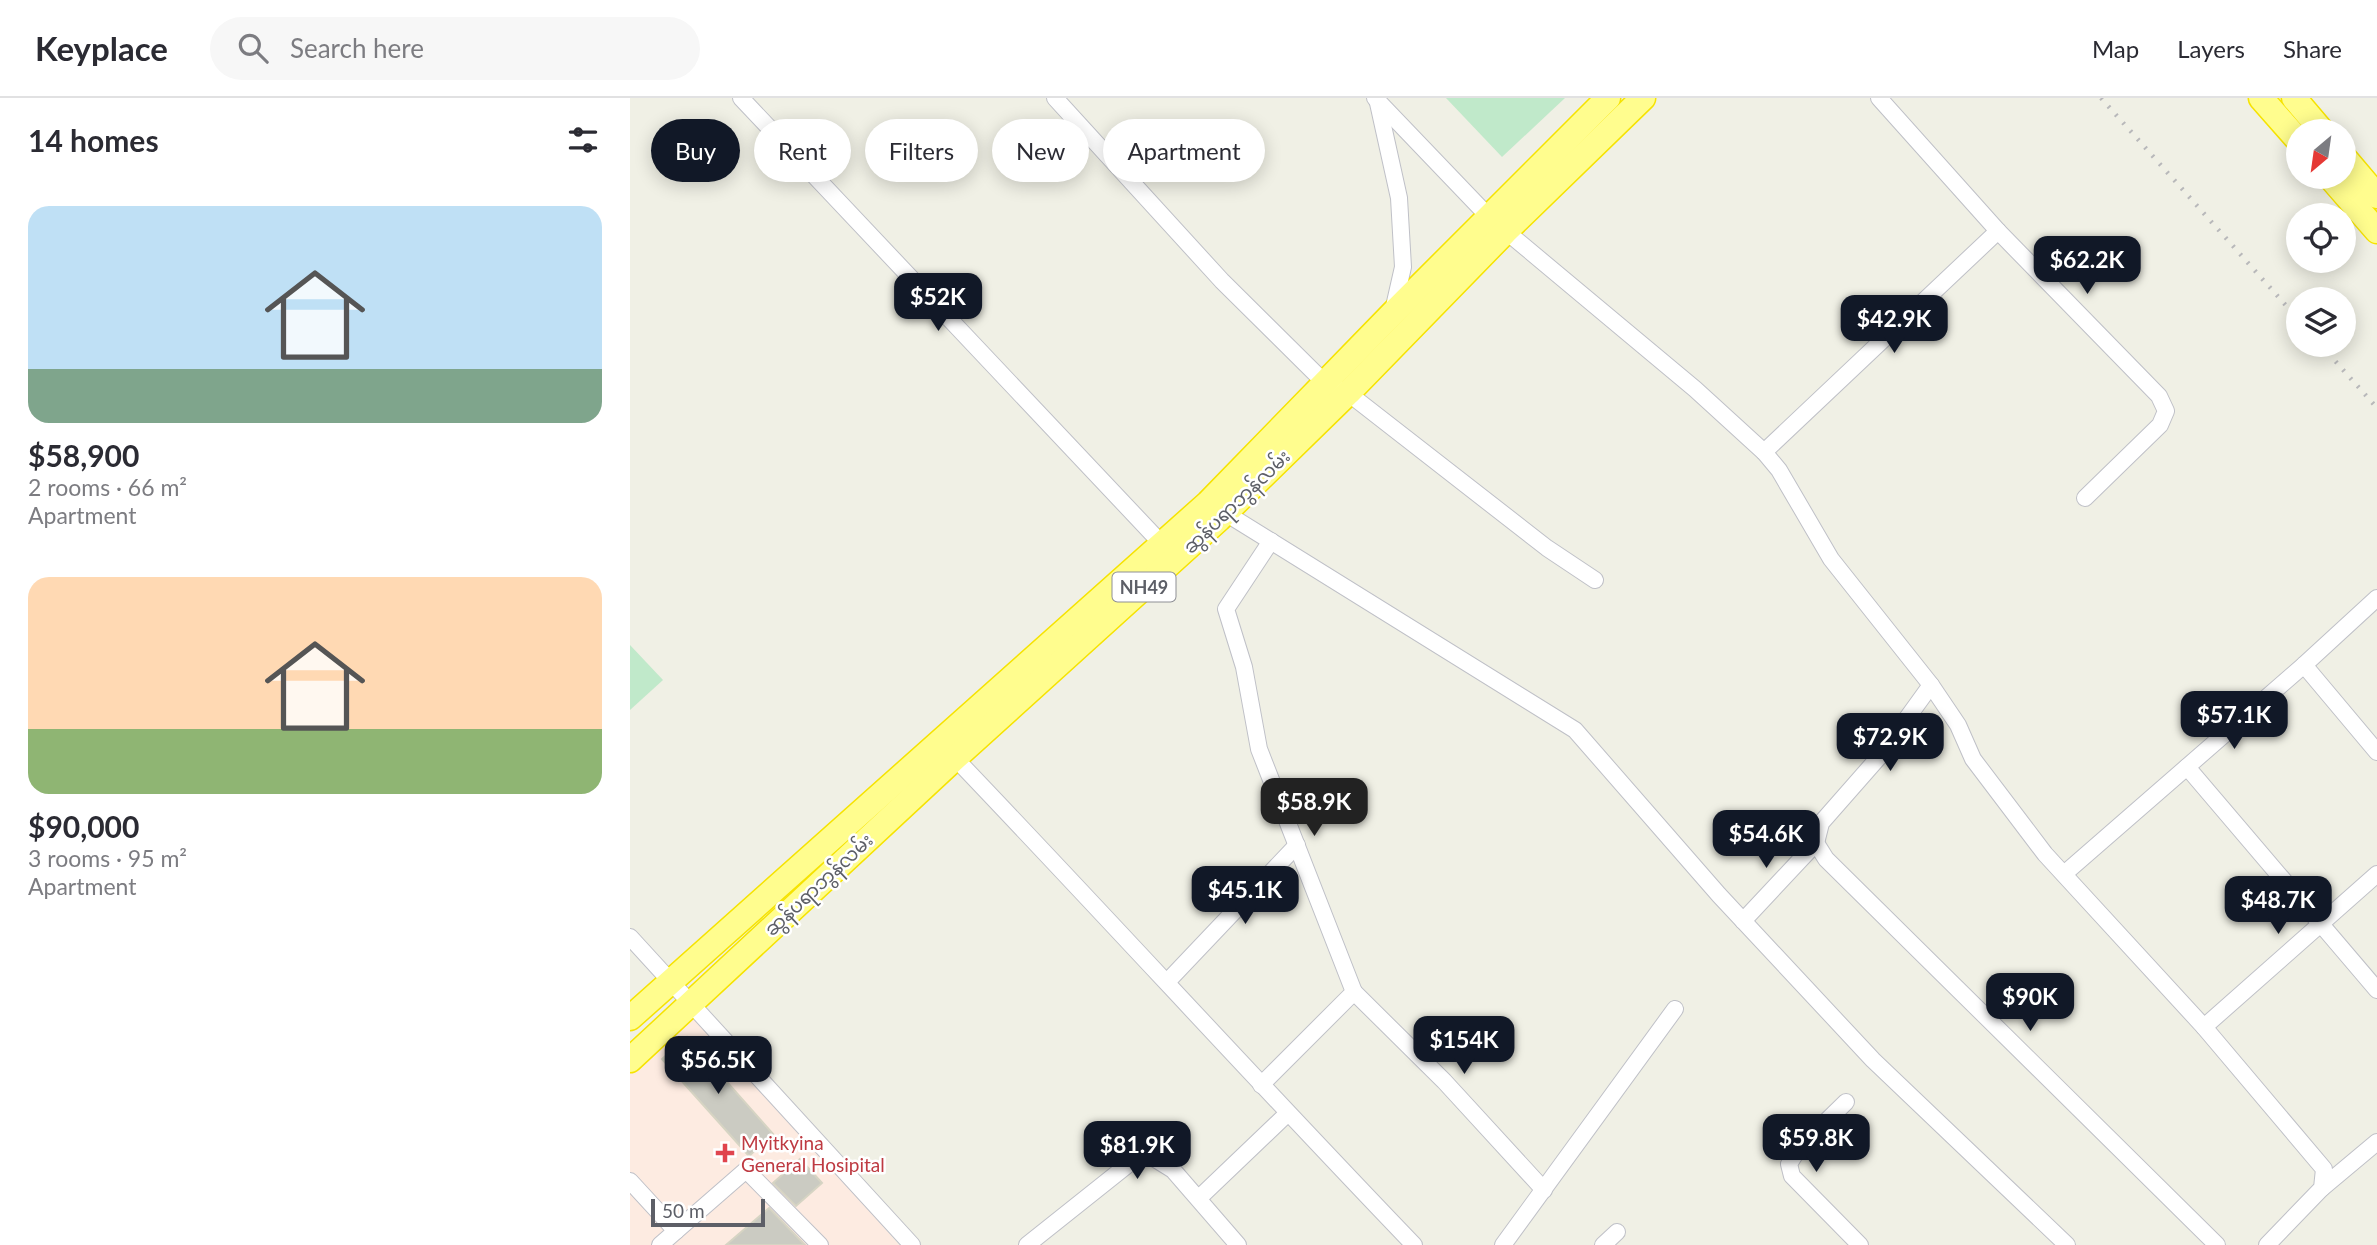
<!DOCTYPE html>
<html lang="en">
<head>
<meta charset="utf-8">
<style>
	body { margin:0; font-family:Lato,"Noto Sans Myanmar",sans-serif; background:#f7f7f7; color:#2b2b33; height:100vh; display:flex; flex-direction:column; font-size:26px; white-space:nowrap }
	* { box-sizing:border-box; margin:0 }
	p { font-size:23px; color:#7c7c81 }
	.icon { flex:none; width:38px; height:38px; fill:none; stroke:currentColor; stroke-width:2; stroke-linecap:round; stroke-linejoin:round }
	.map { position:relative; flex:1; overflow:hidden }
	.details { display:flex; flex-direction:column; background:#fff; width:630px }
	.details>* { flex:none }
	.banner { position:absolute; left:21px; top:21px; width:665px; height:63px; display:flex; gap:14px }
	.needle { width:46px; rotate:209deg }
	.controls { position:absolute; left:1656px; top:21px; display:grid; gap:14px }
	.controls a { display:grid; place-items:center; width:70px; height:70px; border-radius:50%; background:#fff; box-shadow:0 4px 18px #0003; font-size:35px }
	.scale { position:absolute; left:21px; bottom:18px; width:114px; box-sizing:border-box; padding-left:7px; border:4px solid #5d5f67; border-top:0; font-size:19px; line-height:24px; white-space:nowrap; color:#5d5f67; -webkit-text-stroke:5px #fff; paint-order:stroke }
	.price { position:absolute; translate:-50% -60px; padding:0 16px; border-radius:14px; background:#111827; color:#fff; font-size:23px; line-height:46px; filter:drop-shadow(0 2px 4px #0008) }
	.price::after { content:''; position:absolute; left:50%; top:42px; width:21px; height:16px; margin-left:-10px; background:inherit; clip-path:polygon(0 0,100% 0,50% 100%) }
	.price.on { background:#222; color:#fff }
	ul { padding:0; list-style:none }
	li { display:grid; align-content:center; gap:14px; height:371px; padding:0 28px }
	li span { display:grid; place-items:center; height:217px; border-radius:21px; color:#555 }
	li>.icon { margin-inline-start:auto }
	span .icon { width:126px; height:126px; fill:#fffc; stroke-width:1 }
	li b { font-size:30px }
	h2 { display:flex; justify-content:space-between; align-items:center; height:84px; padding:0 28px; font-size:30px }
	.tag { padding:0 24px; border-radius:32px; background:#fff; box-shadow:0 4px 18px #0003; font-size:24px; line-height:63px }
	.tag.on { background:#111827; color:#fff }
	header { display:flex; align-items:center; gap:42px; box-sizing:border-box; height:98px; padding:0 35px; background:#fff; border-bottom:2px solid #e1e1e2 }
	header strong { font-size:33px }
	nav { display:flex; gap:38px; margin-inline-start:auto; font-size:24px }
	.search { width:490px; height:63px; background:#f7f7f7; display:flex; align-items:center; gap:18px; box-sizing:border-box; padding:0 24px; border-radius:38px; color:#7c7c81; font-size:26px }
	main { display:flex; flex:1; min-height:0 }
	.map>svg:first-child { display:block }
</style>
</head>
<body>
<header>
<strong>Keyplace</strong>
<div class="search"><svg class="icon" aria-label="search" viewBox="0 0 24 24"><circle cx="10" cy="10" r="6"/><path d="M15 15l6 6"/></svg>Search here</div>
<nav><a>Map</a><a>Layers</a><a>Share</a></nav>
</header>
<main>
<section class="details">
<h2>14 homes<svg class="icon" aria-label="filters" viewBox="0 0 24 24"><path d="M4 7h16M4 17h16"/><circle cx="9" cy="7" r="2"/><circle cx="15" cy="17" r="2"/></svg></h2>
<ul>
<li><span style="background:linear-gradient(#bfe0f5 75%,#7fa58c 0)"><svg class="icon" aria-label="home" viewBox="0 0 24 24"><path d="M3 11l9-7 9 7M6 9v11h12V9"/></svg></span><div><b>$58,900</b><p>2 rooms · 66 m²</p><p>Apartment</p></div></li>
<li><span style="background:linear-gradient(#ffd9b3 70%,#8fb573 0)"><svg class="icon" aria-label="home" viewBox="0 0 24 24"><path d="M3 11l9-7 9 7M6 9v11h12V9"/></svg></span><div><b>$90,000</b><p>3 rooms · 95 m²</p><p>Apartment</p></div></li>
</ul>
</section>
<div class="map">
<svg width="1747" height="1147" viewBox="0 0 1747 1147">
	<rect width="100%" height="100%" fill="#f0f0e5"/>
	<polygon fill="#fdebe1" points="61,904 269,1147 0,1147 0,962"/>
	<g fill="#c0e9ca">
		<polygon points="816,0 935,0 872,59"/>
		<polygon points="0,547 33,582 0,612"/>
	</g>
	<g fill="#cbcbc2" stroke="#d6d4c3" stroke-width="2">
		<polygon points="57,939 143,1036 119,1058 32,961"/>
		<polygon points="170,1061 192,1085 166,1108 143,1085"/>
		<polygon points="139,1110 175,1147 96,1147"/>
	</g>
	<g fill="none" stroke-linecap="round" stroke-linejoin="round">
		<g stroke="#bfc0c7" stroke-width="18">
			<g id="minor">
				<polyline points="111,0 531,445"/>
				<polyline points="425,0 592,183 695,285 718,295 917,450 965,482"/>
				<polyline points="745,0 859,119 1065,291 1134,354 1149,372 1201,461 1301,587 1328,627 1343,661 1415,756 1574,929 1694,1071 1692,1090 1637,1147"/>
				<polyline points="1249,0 1368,133 1529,298 1536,313 1530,327 1455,400"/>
				<polyline points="748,5 769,100 773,169 763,213"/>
				<polyline points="1134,354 1368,133"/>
				<polyline points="589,411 945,632 1089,797 1243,962 1437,1147"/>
				<polyline points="1674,567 1747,654"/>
				<path d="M325 660C479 821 629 986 784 1147"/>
				<polyline points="1557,669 1747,892"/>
				<polyline points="1186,745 1196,761 1587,1147"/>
				<polyline points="1434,776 1674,567 1747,500"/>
				<polyline points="1113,823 1186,745 1191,725 1249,659 1301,587"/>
				<polyline points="0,839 282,1147"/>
				<polyline points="537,884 667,747"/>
				<polyline points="724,894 814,983 914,1092"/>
				<polyline points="1574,929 1747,776"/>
				<polyline points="631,987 724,894 629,651 614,569 596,511 641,443"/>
				<polyline points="1216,1004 1169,1050 1159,1066 1162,1078 1230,1147"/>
				<polyline points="0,1083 46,1133 30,1147"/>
				<polyline points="1692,1090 1747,1044"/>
				<polyline points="569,1100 658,1015"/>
				<polyline points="46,1133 116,1072 190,1147"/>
				<polyline points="397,1147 505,1061 522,1059 543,1072 608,1147"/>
				<polyline points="873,1147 1045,911"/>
				<polyline points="973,1147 987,1134"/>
			</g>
		</g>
		<g stroke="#f6e300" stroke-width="27">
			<g id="highway">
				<polyline points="1631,0 1668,42"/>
				<polyline points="1664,0 1692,33"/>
				<polyline points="1713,58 1747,98"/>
				<polyline points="1700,79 1747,133"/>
				<polyline points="0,920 578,405 763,215 978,0"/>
				<polyline points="0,962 325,660 589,421 718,295 875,134 1013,0"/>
			</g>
		</g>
		<use href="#minor" stroke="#fff" stroke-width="16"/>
		<use href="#highway" stroke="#fffd8e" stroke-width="24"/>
		<g stroke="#b8b8ba" stroke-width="4.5" stroke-dasharray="2 9" stroke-linecap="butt">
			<polyline points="1471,0 1668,221"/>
			<polyline points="1691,247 1747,310"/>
		</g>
	</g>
	<path fill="#e0444e" stroke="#fff" stroke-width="2.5" d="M91.5 1044.5h7v7h7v7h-7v7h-7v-7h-7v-7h7z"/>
	<g text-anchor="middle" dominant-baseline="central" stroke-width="5" stroke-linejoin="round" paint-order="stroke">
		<rect fill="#fff" stroke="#8e8f95" stroke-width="2" x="482.5" y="474.5" width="63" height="29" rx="5"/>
		<g font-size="18" font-weight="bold" fill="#5d5f67">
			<text x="514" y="489">NH49</text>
		</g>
		<g font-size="19" fill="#5d5f67" stroke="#fff">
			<text transform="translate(606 403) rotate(-44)">ဆွန်ပရာဘွန်လမ်း</text>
			<text transform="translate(188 786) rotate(-43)">ဆွန်ပရာဘွန်လမ်း</text>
		</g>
		<g font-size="19" fill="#be3a42" stroke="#fff" text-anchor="start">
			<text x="111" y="1044">Myitkyina<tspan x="111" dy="22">General Hosipital</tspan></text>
		</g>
	</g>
</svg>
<div class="controls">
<a><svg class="needle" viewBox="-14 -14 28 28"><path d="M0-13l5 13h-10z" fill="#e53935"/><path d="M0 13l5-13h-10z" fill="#7c7c81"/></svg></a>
<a><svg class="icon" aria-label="locate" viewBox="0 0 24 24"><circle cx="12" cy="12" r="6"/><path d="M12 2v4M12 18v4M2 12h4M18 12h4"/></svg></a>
<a><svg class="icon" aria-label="layers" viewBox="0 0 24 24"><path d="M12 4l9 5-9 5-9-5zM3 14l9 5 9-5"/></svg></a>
</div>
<div class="scale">50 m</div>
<b class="price" style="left:1457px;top:198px">$62.2K</b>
<b class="price" style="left:308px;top:235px">$52K</b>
<b class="price" style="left:1264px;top:257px">$42.9K</b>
<b class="price" style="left:1604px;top:653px">$57.1K</b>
<b class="price" style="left:1260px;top:675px">$72.9K</b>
<b class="price on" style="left:684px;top:740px">$58.9K</b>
<b class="price" style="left:1136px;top:772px">$54.6K</b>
<b class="price" style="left:615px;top:828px">$45.1K</b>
<b class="price" style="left:1648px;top:838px">$48.7K</b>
<b class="price" style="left:1400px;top:935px">$90K</b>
<b class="price" style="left:834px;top:978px">$154K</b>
<b class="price" style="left:88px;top:998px">$56.5K</b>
<b class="price" style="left:1186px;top:1076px">$59.8K</b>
<b class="price" style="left:507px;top:1083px">$81.9K</b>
<div class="banner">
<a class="tag on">Buy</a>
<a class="tag">Rent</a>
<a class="tag">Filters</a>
<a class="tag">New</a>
<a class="tag">Apartment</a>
</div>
</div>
</main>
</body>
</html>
